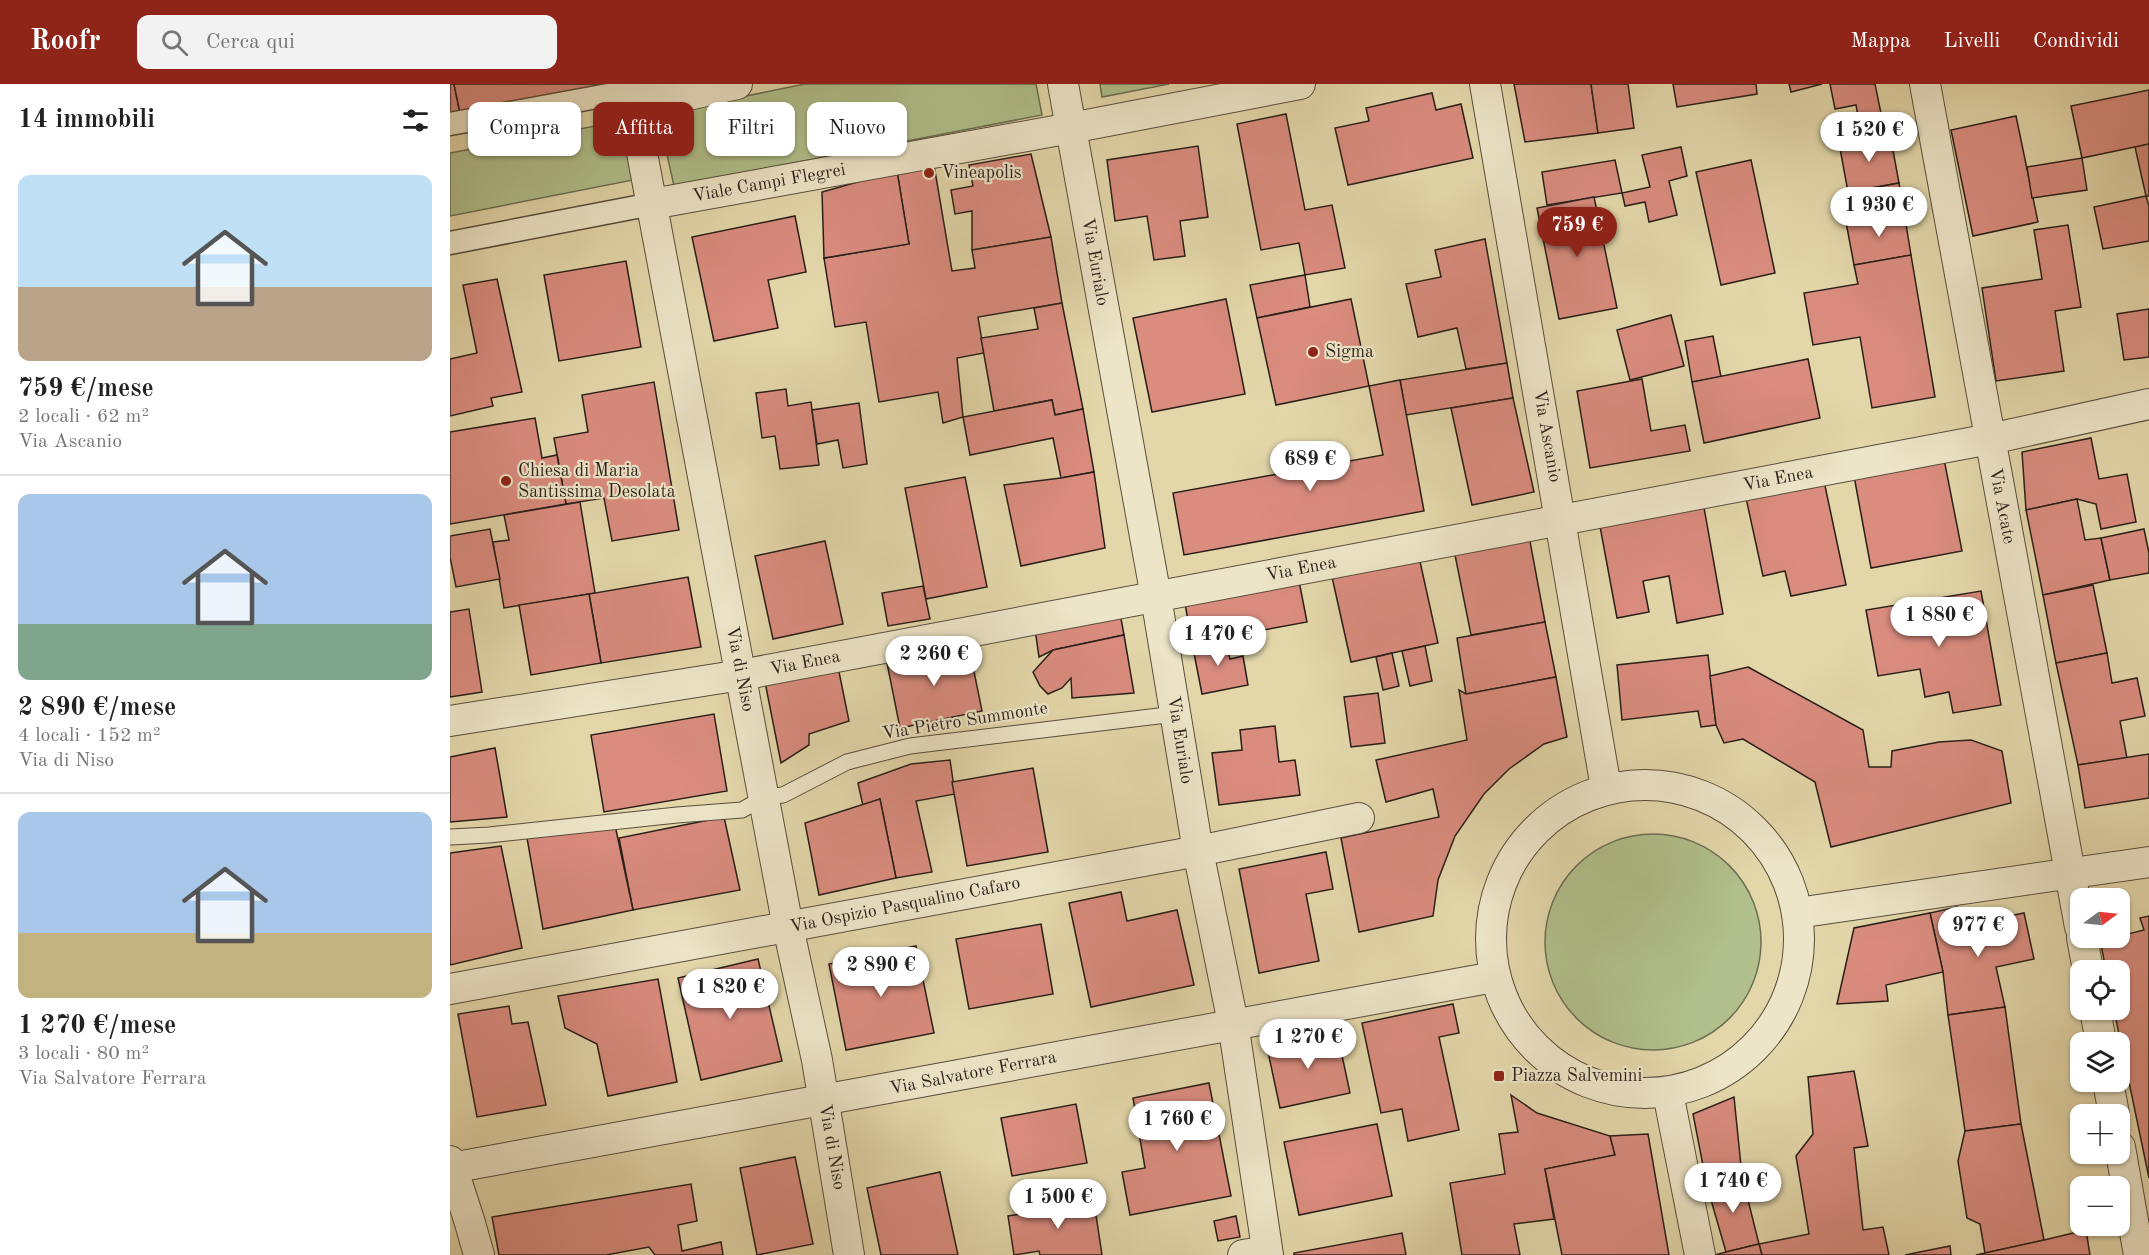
<!DOCTYPE html>
<html lang="it">
<head>
<meta charset="utf-8">
<style>
	body { margin:0; font-family:"Old Standard TT",serif; background:#f2f2f2; color:#222; height:100vh; display:flex; flex-direction:column; font-size:22px; white-space:nowrap }
	* { box-sizing:border-box; margin:0 }
	p { font-size:20px; color:#767676 }
	.icon { flex:none; width:33px; height:33px; fill:none; stroke:currentColor; stroke-width:2; stroke-linecap:round; stroke-linejoin:round }
	.map { position:relative; flex:1; overflow:hidden }
	.side { display:flex; flex-direction:column; background:#fff; width:450px }
	.side>* { flex:none }
	.banner { position:absolute; left:18px; top:18px; width:570px; height:54px; display:flex; gap:12px }
	.needle { width:39px; rotate:75deg }
	.fabs { position:absolute; left:1620px; top:804px; display:grid; gap:12px }
	.fabs a { display:grid; place-items:center; width:60px; height:60px; border-radius:12px; background:#fff; box-shadow:0 2px 4px #0004; font-size:30px }
	.price { position:absolute; translate:-50% -51px; padding:0 14px; border-radius:21px; background:#fff; color:#222; font-size:20px; line-height:39px; filter:drop-shadow(0 2px 3px #0008) }
	.price::after { content:''; position:absolute; left:50%; top:36px; width:18px; height:14px; margin-left:-9px; background:inherit; clip-path:polygon(0 0,100% 0,50% 100%) }
	.price.active { background:#8f2418; color:#fff }
	ul { padding:0; list-style:none }
	li { display:grid; align-content:center; gap:12px; height:318px; padding:0 18px }
	li+li { border-top:2px solid #e0e0e0 }
	li span { display:grid; place-items:center; height:186px; border-radius:12px; color:#555 }
	li>.icon { margin-inline-start:auto }
	span .icon { width:108px; height:108px; fill:#fffc; stroke-width:1 }
	li b { font-size:26px }
	h2 { display:flex; justify-content:space-between; align-items:center; height:72px; padding:0 18px; font-size:26px }
	.chip { padding:0 21px; border-radius:12px; background:#fff; box-shadow:0 2px 4px #0004; font-size:21px; line-height:54px }
	.chip.active { background:#8f2418; color:#fff }
	header { display:flex; align-items:center; gap:36px; box-sizing:border-box; height:84px; padding:0 30px; background:#8f2418; color:#fff }
	header strong { font-size:28px }
	nav { display:flex; gap:33px; margin-inline-start:auto; font-size:21px }
	.search { width:420px; height:54px; background:#f2f2f2; display:flex; align-items:center; gap:15px; box-sizing:border-box; padding:0 21px; border-radius:12px; color:#767676; font-size:22px }
	main { display:flex; flex:1; min-height:0 }
	.map>svg:first-child { display:block }
</style>
</head>
<body>
<header>
<strong>Roofr</strong>
<div class="search"><svg class="icon" aria-label="search" viewBox="0 0 24 24"><circle cx="10" cy="10" r="6"/><path d="M15 15l6 6"/></svg>Cerca qui</div>
<nav><a>Mappa</a><a>Livelli</a><a>Condividi</a></nav>
</header>
<main>
<section class="side">
<h2>14 immobili<svg class="icon" aria-label="filters" viewBox="0 0 24 24"><path d="M4 7h16M4 17h16"/><circle cx="9" cy="7" r="2"/><circle cx="15" cy="17" r="2"/></svg></h2>
<ul>
<li><span style="background:linear-gradient(#bfe0f5 60%,#b9a48a 0)"><svg class="icon" aria-label="home" viewBox="0 0 24 24"><path d="M3 11l9-7 9 7M6 9v11h12V9"/></svg></span><div><b>759 €/mese</b><p>2 locali · 62 m²</p><p>Via Ascanio</p></div></li>
<li><span style="background:linear-gradient(#a9c7e8 70%,#7fa58c 0)"><svg class="icon" aria-label="home" viewBox="0 0 24 24"><path d="M3 11l9-7 9 7M6 9v11h12V9"/></svg></span><div><b>2 890 €/mese</b><p>4 locali · 152 m²</p><p>Via di Niso</p></div></li>
<li><span style="background:linear-gradient(#a9c7e8 65%,#c2b280 0)"><svg class="icon" aria-label="home" viewBox="0 0 24 24"><path d="M3 11l9-7 9 7M6 9v11h12V9"/></svg></span><div><b>1 270 €/mese</b><p>3 locali · 80 m²</p><p>Via Salvatore Ferrara</p></div></li>
</ul>
</section>
<div class="map">
<svg width="1699" height="1171" viewBox="0 0 1699 1171">
	<rect width="100%" height="100%" fill="#e3d7aa"/>
	<filter id="stains"><feTurbulence type="fractalNoise" baseFrequency=".00333" numOctaves="4"/><feColorMatrix values="0 0 0 0 .2 0 0 0 0 .09 0 0 0 0 .02 0 0 0 .5 -.17"/></filter>
	<radialGradient id="worn" r=".72"><stop offset=".6" stop-color="#630" stop-opacity="0"/><stop offset="1" stop-color="#630" stop-opacity=".3"/></radialGradient>
	<g fill="#b0bf8b" stroke="#6c6f52" stroke-width="1.5">
		<polygon points="355,0 586,0 592,31 224,102 208,30"/>
		<polygon points="650,0 719,0 652,13"/>
		<polygon points="172,37 183,96 0,132 0,69"/>
		<circle cx="1203" cy="858" r="108"/>
	</g>
	<g fill="#da8c7f" stroke="#291f18" stroke-width="1.5">
		<polygon points="0,0 4,0 11,34 0,36"/>
		<polygon points="4,0 153,0 154,6 11,34"/>
		<polygon points="1064,0 1141,0 1148,49 1075,58"/>
		<polygon points="1141,0 1178,0 1184,44 1148,49"/>
		<polygon points="1223,0 1306,0 1307,10 1227,23"/>
		<polygon points="1339,0 1372,0 1341,8"/>
		<polygon points="1380,0 1425,0 1435,49 1412,54 1406,21 1385,25"/>
		<polygon points="1699,6 1699,60 1632,74 1621,22"/>
		<polygon points="982,9 986,26 1011,20 1023,74 898,101 885,44 919,37 916,24"/>
		<polygon points="836,30 855,126 882,121 895,184 855,191 849,159 811,166 787,40"/>
		<polygon points="1566,32 1588,138 1523,152 1501,46"/>
		<polygon points="1440,50 1449,99 1398,108 1389,59"/>
		<polygon points="1699,60 1699,112 1696,112 1685,63"/>
		<polygon points="748,62 758,133 730,137 735,172 704,176 697,132 665,137 657,76"/>
		<polygon points="1231,63 1237,92 1219,97 1227,131 1199,138 1195,118 1175,122 1172,109 1200,103 1192,71"/>
		<polygon points="581,70 601,153 522,166 522,127 505,130 501,106 523,102 519,81"/>
		<polygon points="1632,74 1637,106 1582,114 1577,83"/>
		<polygon points="1165,76 1172,109 1097,121 1092,88"/>
		<polygon points="1301,76 1325,189 1271,201 1246,88"/>
		<polygon points="484,81 502,187 525,184 522,166 601,153 612,219 528,233 534,269 507,274 513,333 493,339 488,308 429,318 416,238 385,243 374,174 459,160 447,87"/>
		<polygon points="447,87 459,160 374,174 372,108"/>
		<polygon points="1449,99 1454,128 1427,132 1422,104"/>
		<polygon points="1696,112 1699,122 1699,157 1653,165 1644,123"/>
		<polygon points="1144,113 1167,224 1109,235 1087,124"/>
		<polygon points="1454,128 1461,171 1404,181 1396,138"/>
		<polygon points="345,132 356,188 318,196 328,244 264,257 242,153"/>
		<polygon points="1618,141 1631,223 1605,227 1614,287 1546,297 1532,204 1592,195 1584,146"/>
		<polygon points="1035,155 1057,279 1016,285 1007,244 968,253 956,200 991,193 985,166"/>
		<polygon points="1461,171 1485,313 1422,324 1410,253 1363,261 1354,209 1408,200 1404,181"/>
		<polygon points="176,177 191,263 109,277 94,191"/>
		<polygon points="855,191 860,223 807,234 800,201"/>
		<polygon points="47,195 72,308 41,314 43,322 0,332 0,275 27,269 13,201"/>
		<polygon points="776,215 795,310 702,328 683,234"/>
		<polygon points="901,215 919,302 826,321 807,234"/>
		<polygon points="612,219 633,325 605,331 602,316 544,327 531,254 588,245 584,224"/>
		<polygon points="1699,225 1699,273 1674,276 1667,230"/>
		<polygon points="1221,231 1234,282 1180,296 1167,246"/>
		<polygon points="1263,252 1271,293 1242,298 1235,257"/>
		<polygon points="1358,275 1370,334 1254,359 1242,298"/>
		<polygon points="1057,279 1063,314 956,331 950,296"/>
		<polygon points="1192,295 1201,347 1235,341 1240,367 1140,384 1127,307"/>
		<polygon points="950,296 974,427 734,471 723,409 933,371 919,302"/>
		<polygon points="204,298 229,446 162,457 154,414 116,420 104,354 138,348 132,311"/>
		<polygon points="336,305 338,322 361,318 369,381 330,385 325,352 312,354 306,309"/>
		<polygon points="1063,314 1084,408 1022,421 1001,324"/>
		<polygon points="602,316 605,331 633,325 644,388 611,394 603,354 520,371 513,333"/>
		<polygon points="409,319 417,380 393,384 388,356 367,360 362,326"/>
		<polygon points="85,334 92,374 107,371 116,420 0,440 0,348"/>
		<polygon points="1641,354 1649,395 1677,390 1686,438 1651,445 1646,420 1627,415 1576,426 1572,368"/>
		<polygon points="1494,375 1512,467 1421,484 1404,392"/>
		<polygon points="644,388 655,464 571,482 554,401 611,394"/>
		<polygon points="515,393 537,503 476,515 455,404"/>
		<polygon points="1374,397 1396,501 1341,512 1335,487 1313,492 1296,414"/>
		<polygon points="1627,415 1635,456 1651,454 1660,496 1593,511 1576,426"/>
		<polygon points="130,418 145,509 54,524 43,458 59,456 54,431"/>
		<polygon points="1253,418 1273,530 1227,539 1219,492 1193,497 1199,528 1167,534 1149,437"/>
		<polygon points="40,445 50,495 6,503 0,473 0,452"/>
		<polygon points="1694,445 1699,469 1699,489 1660,496 1651,454"/>
		<polygon points="1079,452 1095,538 1021,551 1004,466"/>
		<polygon points="375,457 393,540 323,555 305,472"/>
		<polygon points="969,473 988,559 901,578 882,493"/>
		<polygon points="848,492 857,538 742,559 734,514"/>
		<polygon points="238,493 251,563 151,579 139,510"/>
		<polygon points="1643,501 1657,569 1606,579 1593,511"/>
		<polygon points="473,502 480,535 438,542 432,509"/>
		<polygon points="1531,507 1551,621 1503,629 1499,608 1475,613 1470,585 1428,592 1416,526"/>
		<polygon points="139,510 151,579 81,591 69,521"/>
		<polygon points="19,525 32,608 0,613 0,528"/>
		<polygon points="670,529 674,551 603,566 589,573 585,545"/>
		<polygon points="1095,538 1106,593 1016,610 1007,554"/>
		<polygon points="674,551 684,609 622,614 621,594 612,604 598,610 590,602 583,588 603,566"/>
		<polygon points="775,553 780,575 793,572 798,601 752,610 742,559"/>
		<polygon points="975,562 982,597 960,602 952,567"/>
		<polygon points="519,563 532,627 450,644 437,579"/>
		<polygon points="942,569 949,602 933,606 926,573"/>
		<polygon points="1657,569 1662,599 1687,594 1695,632 1670,637 1677,674 1628,681 1606,579"/>
		<polygon points="1258,571 1266,641 1251,643 1248,627 1172,636 1167,581"/>
		<polygon points="388,583 399,637 359,650 359,661 331,679 315,598"/>
		<polygon points="1298,583 1413,646 1419,683 1441,683 1442,667 1489,658 1521,656 1552,667 1561,719 1381,763 1365,698 1293,655 1274,659 1266,641 1260,592"/>
		<polygon points="1106,593 1117,653 1094,660 1059,685 1034,710 1005,752 988,796 983,832 909,848 891,754 989,733 983,705 936,718 926,676 1017,656 1009,606 1016,610"/>
		<polygon points="928,609 935,659 901,663 894,613"/>
		<polygon points="264,630 277,707 154,728 141,651"/>
		<polygon points="825,642 829,678 845,676 850,711 769,721 762,669 792,666 790,646"/>
		<polygon points="45,664 57,733 0,738 0,673"/>
		<polygon points="1699,670 1699,714 1635,724 1628,681"/>
		<polygon points="500,676 505,710 466,717 482,788 446,794 430,715 413,722 408,699 461,680"/>
		<polygon points="583,684 598,768 517,782 502,698"/>
		<polygon points="430,715 446,794 369,811 355,739"/>
		<polygon points="274,733 290,806 183,826 169,754"/>
		<polygon points="165,741 183,826 93,845 77,754"/>
		<polygon points="51,762 72,864 0,881 0,769"/>
		<polygon points="876,768 883,805 856,810 869,877 809,889 789,785"/>
		<polygon points="671,808 677,837 727,826 744,901 641,923 619,819"/>
		<polygon points="1507,823 1512,842 1574,829 1584,875 1546,883 1555,923 1498,931 1493,888 1480,829"/>
		<polygon points="1480,829 1493,888 1436,901 1438,917 1387,920 1404,844"/>
		<polygon points="1699,832 1699,1094 1664,926 1670,926 1670,886 1656,886 1650,856 1670,854 1670,852 1694,846 1690,834"/>
		<polygon points="591,840 603,910 519,925 506,855"/>
		<polygon points="466,862 484,949 396,966 379,880"/>
		<polygon points="308,875 332,977 251,996 228,894"/>
		<polygon points="208,895 227,998 158,1012 147,960 115,944 108,912"/>
		<polygon points="1003,920 1009,949 989,953 1009,1046 958,1057 952,1025 931,1029 912,939"/>
		<polygon points="59,922 62,940 78,938 96,1021 27,1033 8,930"/>
		<polygon points="1555,923 1571,1040 1515,1047 1498,931"/>
		<polygon points="887,948 900,1009 830,1024 817,963"/>
		<polygon points="1404,987 1418,1062 1404,1064 1413,1146 1433,1143 1439,1171 1312,1171 1309,1160 1359,1150 1346,1072 1363,1050 1358,993"/>
		<polygon points="759,999 781,1112 680,1131 672,1088 695,1084 683,1014"/>
		<polygon points="1061,1011 1087,1029 1160,1052 1165,1071 1095,1085 1104,1135 1064,1140 1070,1171 1012,1171 1000,1099 1055,1090 1049,1050 1068,1048"/>
		<polygon points="1284,1013 1292,1092 1257,1102 1243,1030"/>
		<polygon points="626,1020 637,1079 562,1092 551,1034"/>
		<polygon points="927,1040 942,1112 849,1131 834,1058"/>
		<polygon points="1571,1040 1594,1156 1535,1169 1530,1140 1517,1134 1508,1077 1515,1047"/>
		<polygon points="1198,1050 1219,1171 1112,1171 1095,1085 1165,1071 1160,1052"/>
		<polygon points="345,1073 363,1160 307,1171 290,1084"/>
		<polygon points="490,1088 508,1171 431,1171 417,1104"/>
		<polygon points="1292,1092 1309,1160 1276,1168 1257,1102"/>
		<polygon points="241,1100 247,1137 228,1141 232,1167 271,1158 273,1171 205,1171 199,1163 156,1171 49,1171 42,1133"/>
		<polygon points="643,1111 652,1171 590,1171 589,1167 564,1171 558,1132 622,1122 620,1115"/>
		<polygon points="786,1132 790,1153 768,1157 764,1137"/>
		<polygon points="1636,1146 1640,1171 1526,1171 1594,1156"/>
		<polygon points="952,1149 956,1171 844,1171 844,1169"/>
		<polygon points="1309,1160 1312,1171 1265,1171 1276,1168"/>
		<polygon points="1500,1162 1501,1171 1455,1171"/>
	</g>
	<g fill="none" stroke-linecap="round" stroke-linejoin="round">
		<g stroke="#584d3c" stroke-width="17">
			<polyline id="service" points="0,753 39,751 227,731 292,726 315,713 333,711 397,678 460,662 725,630"/>
		</g>
		<g stroke="#584d3c" stroke-width="25">
			<g id="pedestrian">
				<polyline points="0,40 180,7"/>
				<polyline points="0,159 202,120"/>
			</g>
		</g>
		<g stroke="#584d3c" stroke-width="32">
			<g id="minor">
				<polyline points="179,0 338,843 367,976 399,1171"/>
				<polyline points="613,0 706,513 748,767 783,939 818,1171"/>
				<polyline points="1035,0 1156,704"/>
				<polyline points="1475,0 1630,843"/>
				<polyline points="180,7 225,14 287,0"/>
				<polyline points="202,120 621,44 850,0"/>
				<polyline points="0,637 291,591 1540,355 1699,320"/>
				<circle cx="1195" cy="855" r="154"/>
				<polyline points="1347,829 1699,778"/>
				<polyline points="1632,854 1638,886"/>
				<polyline points="0,905 748,767 909,734"/>
				<polyline points="1645,926 1651,958"/>
				<polyline points="1658,998 1664,1030"/>
				<polyline points="1218,1009 1250,1171"/>
				<polyline points="1670,1063 1689,1171"/>
				<polyline points="0,1077 20,1139 29,1171"/>
				<path d="M1 1084C349 1021 696 956 1044 893"/>
				<polyline points="793,1171 817,1167"/>
			</g>
		</g>
		<use href="#service" stroke="#ede5c8" stroke-width="15"/>
		<use href="#pedestrian" stroke="#ede5c8" stroke-width="22"/>
		<use href="#minor" stroke="#ede5c8" stroke-width="30"/>
	</g>
	<g fill="#8f2418" stroke="#ede5c8" stroke-width="2">
		<circle cx="479" cy="89" r="6"/>
		<circle cx="863" cy="268" r="6"/>
		<circle cx="56" cy="397" r="6"/>
		<rect x="1043" y="986" width="12" height="12" rx="3"/>
	</g>
	<g text-anchor="middle" dominant-baseline="central" stroke-width="4.5" stroke-linejoin="round" paint-order="stroke">
		<g font-size="18" fill="#291f18" stroke="#ede5c8" text-anchor="start">
			<text x="491" y="89">Vineapolis</text>
			<text x="875" y="268">Sigma</text>
			<text x="68" y="387">Chiesa di Maria<tspan x="68" dy="21">Santissima Desolata</tspan></text>
			<text x="1061" y="992">Piazza Salvemini</text>
		</g>
		<g font-size="18" fill="#291f18" stroke="#ede5c8">
			<text transform="translate(319 99) rotate(-10)">Viale Campi Flegrei</text>
			<text transform="translate(645 178) rotate(80)">Via Eurialo</text>
			<text transform="translate(1097 352) rotate(80)">Via Ascanio</text>
			<text transform="translate(1328 395) rotate(-11)">Via Enea</text>
			<text transform="translate(1552 422) rotate(79)">Via Acate</text>
			<text transform="translate(851 485) rotate(-11)">Via Enea</text>
			<text transform="translate(355 579) rotate(-11)">Via Enea</text>
			<text transform="translate(290 585) rotate(79)">Via di Niso</text>
			<text transform="translate(515 637) rotate(-9)">Via Pietro Summonte</text>
			<text transform="translate(730 656) rotate(81)">Via Eurialo</text>
			<text transform="translate(455 821) rotate(-11)">Via Ospizio Pasqualino Cafaro</text>
			<text transform="translate(523 989) rotate(-11)">Via Salvatore Ferrara</text>
			<text transform="translate(382 1063) rotate(80)">Via di Niso</text>
		</g>
	</g>
	<rect width="100%" height="100%" filter="url(#stains)"/>
	<rect width="100%" height="100%" fill="url(#worn)"/>
</svg>
<div class="fabs">
<a><svg class="needle" viewBox="-14 -14 28 28"><path d="M0-13l5 13h-10z" fill="#e53935"/><path d="M0 13l5-13h-10z" fill="#767676"/></svg></a>
<a><svg class="icon" aria-label="locate" viewBox="0 0 24 24"><circle cx="12" cy="12" r="6"/><path d="M12 2v4M12 18v4M2 12h4M18 12h4"/></svg></a>
<a><svg class="icon" aria-label="layers" viewBox="0 0 24 24"><path d="M12 4l9 5-9 5-9-5zM3 14l9 5 9-5"/></svg></a>
<a>+</a>
<a>−</a>
</div>
<b class="price" style="left:1419px;top:79px">1 520 €</b>
<b class="price" style="left:1429px;top:154px">1 930 €</b>
<b class="price active" style="left:1127px;top:174px">759 €</b>
<b class="price" style="left:860px;top:408px">689 €</b>
<b class="price" style="left:1489px;top:564px">1 880 €</b>
<b class="price" style="left:768px;top:583px">1 470 €</b>
<b class="price" style="left:484px;top:603px">2 260 €</b>
<b class="price" style="left:1528px;top:874px">977 €</b>
<b class="price" style="left:431px;top:914px">2 890 €</b>
<b class="price" style="left:280px;top:936px">1 820 €</b>
<b class="price" style="left:858px;top:986px">1 270 €</b>
<b class="price" style="left:727px;top:1068px">1 760 €</b>
<b class="price" style="left:1283px;top:1130px">1 740 €</b>
<b class="price" style="left:608px;top:1146px">1 500 €</b>
<div class="banner">
<a class="chip">Compra</a>
<a class="chip active">Affitta</a>
<a class="chip">Filtri</a>
<a class="chip">Nuovo</a>
</div>
</div>
</main>
</body>
</html>
